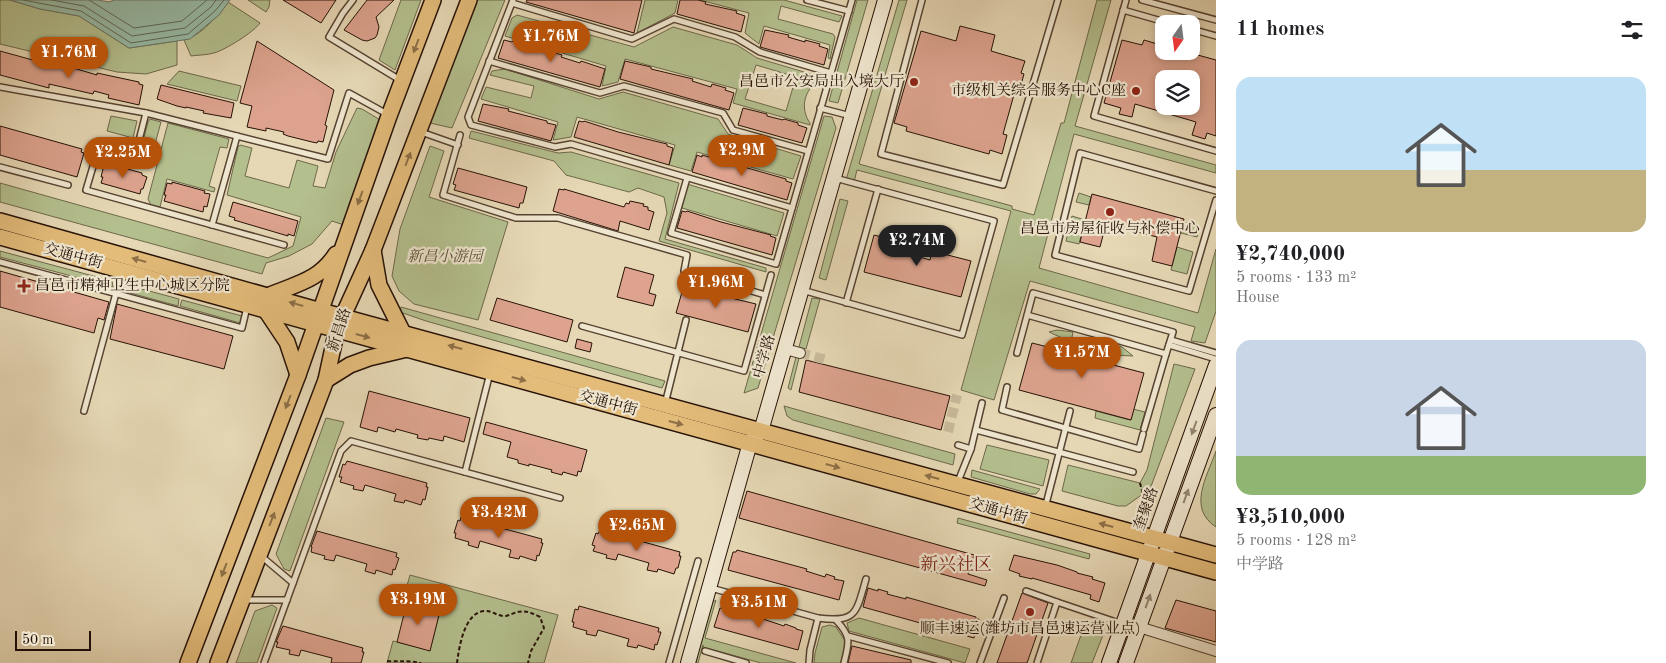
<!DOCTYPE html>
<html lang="en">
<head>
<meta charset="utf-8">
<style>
	body { margin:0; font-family:"Old Standard TT","Noto Serif SC",serif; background:#f6f6f6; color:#202124; height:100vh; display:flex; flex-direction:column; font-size:19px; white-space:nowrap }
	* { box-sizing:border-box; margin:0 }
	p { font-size:16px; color:#757577 }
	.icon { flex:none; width:28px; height:28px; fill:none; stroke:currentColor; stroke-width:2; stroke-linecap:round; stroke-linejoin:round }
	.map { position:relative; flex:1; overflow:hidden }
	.drawer { display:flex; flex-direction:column; background:#fff; width:450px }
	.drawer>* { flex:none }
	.needle { width:32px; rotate:194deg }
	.fabs { position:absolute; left:1155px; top:15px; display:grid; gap:10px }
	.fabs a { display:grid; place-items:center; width:45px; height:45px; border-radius:10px; background:#fff; box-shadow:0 2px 8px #0003; font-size:25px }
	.scale { position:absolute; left:15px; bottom:12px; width:76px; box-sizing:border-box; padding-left:5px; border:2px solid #261106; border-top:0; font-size:14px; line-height:18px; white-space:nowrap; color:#261106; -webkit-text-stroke:4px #efe6cf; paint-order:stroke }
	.price { position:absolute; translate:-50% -42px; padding:0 11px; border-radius:18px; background:#b45309; color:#fff; font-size:16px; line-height:32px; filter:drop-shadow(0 1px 2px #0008) }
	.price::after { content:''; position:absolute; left:50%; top:30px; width:15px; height:11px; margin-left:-8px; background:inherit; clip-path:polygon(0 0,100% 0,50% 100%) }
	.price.active { background:#222; color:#fff }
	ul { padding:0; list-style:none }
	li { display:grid; align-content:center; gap:10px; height:265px; padding:0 20px }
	li span { display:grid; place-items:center; height:155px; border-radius:15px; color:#555 }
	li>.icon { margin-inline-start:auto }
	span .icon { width:90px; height:90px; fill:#fffc; stroke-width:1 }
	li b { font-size:21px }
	h2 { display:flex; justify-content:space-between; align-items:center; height:60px; padding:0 20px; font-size:21px }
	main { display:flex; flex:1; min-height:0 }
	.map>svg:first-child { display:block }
</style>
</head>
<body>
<main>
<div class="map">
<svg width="1216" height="663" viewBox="0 0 1216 663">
	<rect width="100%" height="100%" fill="#e6d8b5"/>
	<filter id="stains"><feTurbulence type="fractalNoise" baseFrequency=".004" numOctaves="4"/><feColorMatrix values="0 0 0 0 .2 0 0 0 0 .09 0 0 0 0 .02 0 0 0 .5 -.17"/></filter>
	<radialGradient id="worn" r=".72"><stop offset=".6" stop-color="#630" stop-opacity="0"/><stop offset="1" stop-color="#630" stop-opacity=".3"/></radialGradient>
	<g fill="#b4bf8e" stroke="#6d684a" fill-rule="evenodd">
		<polygon points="0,0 10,0 40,9 79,16 129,48 177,41 177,65 146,74 117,72 0,44"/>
		<polygon points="248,0 270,0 269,7 266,12"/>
		<polygon points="401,0 421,0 395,70 379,60"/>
		<polygon points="477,0 505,0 452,128 430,123"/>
		<polygon points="645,0 678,0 675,13 637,33"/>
		<polygon points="700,0 784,0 842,16 839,22 781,6 778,19 833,34 835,37 830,59 828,58 830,45 764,26 759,44 745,33 749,13"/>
		<polygon points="857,0 868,0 838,103 829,101"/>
		<polygon points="899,0 907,0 859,164 1012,206 1012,209 1034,215 1061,123 1064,123 1097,0 1111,0 1075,126 1216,165 1216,173 1074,134 1039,268 1198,313 1216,249 1216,311 1205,343 1191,341 1195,327 1030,281 994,400 961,390 1011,211 857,170 854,182 846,180"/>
		<path d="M228 2 260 23C254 32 225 50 214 53 207 55 198 55 191 56L184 40C199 37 219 15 228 2Z"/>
		<path d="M517 15 634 47 673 27 737 45 757 58 821 77 820 80C805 88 799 108 810 123V125L733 103 737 89 625 59 618 82 602 86 606 66 505 36 512 18ZM756 65 796 77 786 111 745 99Z"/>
		<polygon points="505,69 599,99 623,92 718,119 728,134 801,156 793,179 697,152 691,171 669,165 675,145 577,117 571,137 553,140 558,122 481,99 486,87 531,98 534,86 490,75 492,71"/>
		<polygon points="179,71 241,86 237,101 167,84"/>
		<polygon points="357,108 362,109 382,121 344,225 332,221 312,244 289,256 266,263 262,274 0,202 0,183 268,258 293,246 301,217 227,195 238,147 240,145 252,148 245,176 289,188 297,160 318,166 313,186 325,188 336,152"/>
		<polygon points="111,116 137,121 133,138 107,131"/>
		<polygon points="824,116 832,117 836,128 758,388 744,393"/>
		<polygon points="150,119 161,122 155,144 143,141 148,122"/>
		<polygon points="168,123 229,139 227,148 220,147 209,186 215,188 214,192 167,179 160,207 151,205 148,199"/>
		<polygon points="471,131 558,153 571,152 679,183 665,239 766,268 766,272 659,241 667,213 664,197 638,188 629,192 566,175 554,161 469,138"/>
		<polygon points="430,146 444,151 429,197 508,222 478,320 414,304 399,291 392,276 400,229"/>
		<polygon points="687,184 784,213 777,236 682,208"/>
		<polygon points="1079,193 1091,197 1089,205 1076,202"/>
		<polygon points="840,199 848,201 826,280 819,278"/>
		<polygon points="1072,216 1085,220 1079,244 1066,241"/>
		<polygon points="1183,222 1200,227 1197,237 1181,233"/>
		<polygon points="1177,247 1193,252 1187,274 1171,270"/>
		<polygon points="0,251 112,281 113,287 0,257"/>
		<polygon points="123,284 179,299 178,306 119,290"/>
		<polygon points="812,298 820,299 806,349 799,347"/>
		<polygon points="182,300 242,316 240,323 180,306"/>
		<polygon points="401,307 665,381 662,388 426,321 400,312"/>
		<polygon points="1057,330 1073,332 1071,342 1049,332"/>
		<polygon points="1112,344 1122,347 1133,356 1110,355"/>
		<polygon points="796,357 799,358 791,390 788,388"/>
		<polygon points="1174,364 1195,369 1150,489 1126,506 1118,506 1062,491 1068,465 1140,483 1147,470"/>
		<polygon points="784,406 955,454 953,465 793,420 787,416"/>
		<polygon points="1133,409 1145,412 1140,430 1095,418 1096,411 1130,420"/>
		<polygon points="326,418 344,422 290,571 284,569 276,554"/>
		<polygon points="987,445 1049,460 1043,486 980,469"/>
		<path d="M1216 451V527C1187 508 1207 477 1216 451Z"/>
		<polygon points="972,470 1040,489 1036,494 1030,494 971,477"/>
		<polygon points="958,518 1090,554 1089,559 957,523"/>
		<polygon points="410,575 558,615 544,663 387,663 393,641 430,650 440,611 403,600"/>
		<polygon points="716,600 705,638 796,663 761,663 703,647 703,645 698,663 693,663 710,604"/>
		<polygon points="272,605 277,608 257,663 236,663 255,611"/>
		<polygon points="859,618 970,649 965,663 849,631 847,623"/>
		<polygon points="1085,624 1105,630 1092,663 1071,663"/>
		<polygon points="830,625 836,627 846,642 841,663 814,663 815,653 822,627"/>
	</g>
	<polygon fill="#97bba7" stroke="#6a7767" points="10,0 98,0 109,2 114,0 230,0 219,15 190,39 129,48 79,16 40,9"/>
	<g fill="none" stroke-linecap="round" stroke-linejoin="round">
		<g stroke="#5e6656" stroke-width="1">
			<polyline points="23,0 81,11 131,43 188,34 215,11 224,0"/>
			<polyline points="52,0 84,6 132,36 185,28 211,7 216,0"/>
			<polyline points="89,0 134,28 182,21 207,0"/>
		</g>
	</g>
	<g fill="#dda38e" stroke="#261106" fill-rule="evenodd">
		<polygon points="283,0 336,0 321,23"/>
		<polygon points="367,0 394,0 376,17 379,27 377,35 375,38 367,41 362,40 344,30"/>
		<polygon points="527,0 642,0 634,33 526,2"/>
		<polygon points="680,0 698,0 706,2 705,4 737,11 736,13 745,16 741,32 677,14"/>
		<polygon points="960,26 995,35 991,51 1025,61 1021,73 1024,74 1019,92 1015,91 1003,134 1007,135 1002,154 990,150 989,154 906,131 907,127 894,123 921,31 956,41"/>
		<polygon points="765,30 789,35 788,37 805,42 805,40 820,44 819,46 828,49 824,65 760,47"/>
		<polygon points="504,40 512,42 513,41 545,52 545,50 562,55 561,57 580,63 581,61 605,69 600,87 498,58"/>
		<path d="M1122 40 1142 45 1144 40 1164 46V51H1183L1216 60V136L1207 133 1205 139 1192 135 1196 122 1135 104 1132 117 1119 114 1121 108 1104 103ZM1164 79H1191V106H1164Z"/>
		<polygon points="257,41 334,90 325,125 327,126 323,142 318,141 317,143 312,142 288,136 283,134 284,132 266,128 266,131 247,127 252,106 240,103"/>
		<polygon points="0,51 51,65 51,66 70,69 70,67 97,75 97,73 139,82 139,84 143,85 139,105 108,98 109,95 94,91 93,94 49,84 49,88 0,75"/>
		<polygon points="625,61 651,67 651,69 693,79 692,81 711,87 712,84 726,88 725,90 734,93 729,110 620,79"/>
		<polygon points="161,85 234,103 231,118 203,113 204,111 186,107 186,108 177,106 157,99"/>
		<polygon points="483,104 509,109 508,111 547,121 547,123 556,125 551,141 478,121"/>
		<polygon points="743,108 767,114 767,116 783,120 784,119 798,123 798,125 807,128 802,143 738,125"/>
		<polygon points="579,121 583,122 584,121 618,132 667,144 667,146 673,148 669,165 574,137"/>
		<polygon points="0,126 82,149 81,152 84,153 77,177 0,155"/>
		<polygon points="697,155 702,157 702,155 786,179 786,181 792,183 787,200 692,172"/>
		<polygon points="109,164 142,173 142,175 147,177 143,189 141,189 140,194 101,183 103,177 101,177 104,165 109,167"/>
		<polygon points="458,168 527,187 523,203 520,203 519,208 454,190 456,185 453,184"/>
		<polygon points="172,182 205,191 204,193 210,194 207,207 204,206 203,212 164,201 166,195 164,195 167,183 172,184"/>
		<polygon points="559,189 564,190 564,189 624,207 626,203 629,204 630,201 644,204 643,206 648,207 648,210 654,212 649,230 620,221 618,231 553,211"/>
		<polygon points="1092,194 1184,219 1172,266 1152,261 1157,237 1106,224 1100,247 1080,242"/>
		<polygon points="233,202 298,221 294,236 288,234 288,236 234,220 235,218 229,216"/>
		<polygon points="682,211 686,212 687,211 721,222 771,235 770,236 776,238 772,255 677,228"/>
		<polygon points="874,235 912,245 909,254 930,260 932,251 971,261 961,297 864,272"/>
		<polygon points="625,267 654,275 649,293 656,295 653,306 617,297"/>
		<polygon points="0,271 109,302 104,320 98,318 94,333 0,307"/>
		<polygon points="684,285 707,291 706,292 756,304 748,332 676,313"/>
		<polygon points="497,298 573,320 567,342 490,320"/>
		<polygon points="117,304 233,336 224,369 110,339"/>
		<polygon points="577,339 592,343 590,352 575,348"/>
		<polygon points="1076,341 1110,350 1106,363 1144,373 1131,420 1019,390 1032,343 1072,353"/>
		<polygon points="806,360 950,396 941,430 799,392"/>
		<polygon points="369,391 470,418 464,442 444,436 443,441 429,438 428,440 417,438 418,435 396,429 395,432 378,427 377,432 360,427"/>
		<polygon points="486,422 587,450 581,472 578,471 577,476 563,472 562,475 551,472 552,470 529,464 529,466 518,463 518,460 507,457 511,442 483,434"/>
		<polygon points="347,461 427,483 426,487 428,487 425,500 423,499 421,505 405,500 404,503 394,501 396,494 365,485 363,491 353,489 354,486 340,482 342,477 339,477 343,464 345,465"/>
		<polygon points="747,491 974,555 968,574 987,580 985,586 739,518"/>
		<polygon points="461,517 542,539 541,543 543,543 539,556 537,555 536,561 520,556 519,559 509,557 511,550 480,541 478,548 468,545 469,542 455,538 456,533 454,533 458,520 460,521"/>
		<polygon points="600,530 680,552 679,556 681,556 678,568 676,568 674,574 658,569 657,572 647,570 649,563 618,554 616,560 606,558 607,555 593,551 595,546 592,545 596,533 598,534"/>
		<polygon points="317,531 397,553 396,557 399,558 395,570 393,569 392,575 376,570 375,574 365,571 367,564 336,555 334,561 324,559 325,556 311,552 312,547 311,547"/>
		<polygon points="737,550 807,569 806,571 825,577 826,574 835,577 834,579 844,581 839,600 728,570 733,552 736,552"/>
		<polygon points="1014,555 1057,565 1077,572 1077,573 1093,577 1092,579 1105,583 1099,602 1090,599 1091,595 1032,578 1032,579 1019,576 1020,574 1009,570"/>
		<polygon points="868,588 878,591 878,589 888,592 887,594 906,599 906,597 976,617 976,619 979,619 974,638 863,607"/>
		<polygon points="1022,593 1048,603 1027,663 997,663"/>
		<polygon points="1176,600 1216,611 1216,642 1165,628"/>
		<polygon points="407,602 440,611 430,651 397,642"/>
		<polygon points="579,606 659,628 658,632 661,632 657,645 655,644 654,650 638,645 637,648 627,646 629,639 598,630 596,636 586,634 587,631 573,627 574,622 572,622 575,609 578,610"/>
		<polygon points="720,608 739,612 738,613 757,619 757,617 784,626 785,624 796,628 796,629 803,631 798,650 714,627"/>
		<polygon points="283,626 363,648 362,652 364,652 361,663 331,663 332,658 301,650 299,656 289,654 290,650 276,647 278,642 276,642"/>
		<polygon points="852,646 911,660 911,663 848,663"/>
	</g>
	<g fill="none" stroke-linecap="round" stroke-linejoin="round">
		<g stroke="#c9ba9b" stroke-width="10" stroke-dasharray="10 5" stroke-linecap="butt">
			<polyline points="800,353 827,360"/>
			<polyline points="948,432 957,395"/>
		</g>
		<g stroke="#564332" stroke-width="8">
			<g id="lane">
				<polyline points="353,0 343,13 329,37 400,80"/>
				<polyline points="513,0 468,117 471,125 555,147 571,144 792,208"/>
				<polyline points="807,0 849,11"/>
				<polyline points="922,0 881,154 1003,185 1058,0"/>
				<polyline points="1126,0 1094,116 1216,151"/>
				<polyline points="1142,0 1216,20"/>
				<polyline points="512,3 632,39 674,19 735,37 760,52 831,73"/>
				<polyline points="1123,10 1172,24"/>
				<polyline points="1191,29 1216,36"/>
				<polyline points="489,61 600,93 624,86 723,113 733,130 808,151"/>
				<polyline points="0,87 146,113 328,159 349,93 387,114"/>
				<polyline points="820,108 851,116"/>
				<polyline points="146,113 136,152 100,143 86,190 284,245"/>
				<polyline points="421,132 458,145"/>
				<polyline points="460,135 443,195 516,218 558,218 687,255 684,271 765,295"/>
				<polyline points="0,167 68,185"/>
				<polyline points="687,178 671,233 776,264 852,0"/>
				<polyline points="1216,191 1080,153 1055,255 1189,291 1216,200"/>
				<polyline points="212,225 237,136"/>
				<polyline points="0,262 242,328 247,307"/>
				<polyline points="802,290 962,335 994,221 835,178"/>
				<polyline points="846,303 878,189"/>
				<polyline points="582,326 744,371 771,275"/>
				<polyline points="1171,340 1216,353"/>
				<polyline points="1169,345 1216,359"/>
				<polyline points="1017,353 1033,293 1173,332 1166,354 1027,315"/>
				<polyline points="1007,387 1002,410 1139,449 1143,434"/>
				<polyline points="665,404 686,320"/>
				<polyline points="84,411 122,271"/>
				<polyline points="1144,429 1166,354"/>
				<polyline points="976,430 1133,472"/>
				<polyline points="958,445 971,449"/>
				<polyline points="465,472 490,373"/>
				<polyline points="957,484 971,449 982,403"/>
				<polyline points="1045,508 1070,411"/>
				<polyline points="261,556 293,583"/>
				<path d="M711 588 818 618C857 623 856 613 866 579"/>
				<polyline points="1026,591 1057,602"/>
				<polyline points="245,600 287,600"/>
				<path d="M836 620C852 637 849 642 844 663"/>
				<polyline points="848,636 948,663"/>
				<polyline points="705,651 746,663"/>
				<polyline points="264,663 341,451 351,441 560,498"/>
				<polyline points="669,663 698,561"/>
				<polyline points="809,663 810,650 818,618"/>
				<polyline points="980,663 1004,598"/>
				<polyline points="1037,663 1057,602 1122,624"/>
			</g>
		</g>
		<g stroke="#564332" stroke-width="12">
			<g id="street">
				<polyline points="785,349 800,353"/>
				<polyline points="1139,627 1216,651"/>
			</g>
		</g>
		<g stroke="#261106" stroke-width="16">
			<g id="secondary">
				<polyline points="688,663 750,443 761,431 885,0"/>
				<polyline points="1109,663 1216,365"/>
				<polyline points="1126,663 1216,415"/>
			</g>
		</g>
		<g stroke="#261106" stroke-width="18">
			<g id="primary">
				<polyline points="0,221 321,311 1216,555"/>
				<polyline points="0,237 1216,572"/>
				<polyline points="373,250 379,285 403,333"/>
				<path d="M268 296C295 284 319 281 336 254"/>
				<polyline points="265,309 287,342 298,375"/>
				<polyline points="326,380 350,365 369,358 407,349"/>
				<polyline points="188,663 298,375 389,116 433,0"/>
				<polyline points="218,663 326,380 337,329 373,250 469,0"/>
			</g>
		</g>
		<g stroke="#261106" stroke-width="2" stroke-dasharray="4 2.5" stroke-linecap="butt">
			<polyline points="1140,483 1143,495"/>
			<path d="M387 661C399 662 409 660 421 663"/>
			<path d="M457 663C459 648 464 613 484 611 492 610 498 617 506 616 510 615 514 613 517 612 526 610 532 613 540 617L544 628 531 651 528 663"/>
		</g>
		<use href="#lane" stroke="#efe6cf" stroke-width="5"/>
		<use href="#street" stroke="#efe6cf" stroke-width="10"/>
		<use href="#secondary" stroke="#efe6cf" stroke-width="14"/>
		<use href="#primary" stroke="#e3bc7a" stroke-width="15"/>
	</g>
	<defs><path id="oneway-solid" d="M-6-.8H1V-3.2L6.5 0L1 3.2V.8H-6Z" transform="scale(1.25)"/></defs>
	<g fill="#8e6f46">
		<use href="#oneway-solid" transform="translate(416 46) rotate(111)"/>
		<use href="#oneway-solid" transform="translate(408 159) rotate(-69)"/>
		<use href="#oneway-solid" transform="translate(360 198) rotate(110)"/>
		<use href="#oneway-solid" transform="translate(139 260) rotate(-164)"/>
		<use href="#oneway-solid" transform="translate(296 304) rotate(-164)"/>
		<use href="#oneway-solid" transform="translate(363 336) rotate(15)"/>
		<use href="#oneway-solid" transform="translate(455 347) rotate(-165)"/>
		<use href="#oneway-solid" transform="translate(519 379) rotate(15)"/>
		<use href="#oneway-solid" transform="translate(288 402) rotate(111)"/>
		<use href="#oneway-solid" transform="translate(676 423) rotate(15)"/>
		<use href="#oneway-solid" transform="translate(833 466) rotate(16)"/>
		<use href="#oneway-solid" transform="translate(932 477) rotate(-165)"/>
		<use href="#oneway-solid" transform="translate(272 519) rotate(-69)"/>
		<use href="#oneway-solid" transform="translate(1106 525) rotate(-165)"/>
		<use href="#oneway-solid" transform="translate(224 570) rotate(111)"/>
	</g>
	<g fill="#958675">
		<use href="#oneway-solid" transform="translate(1194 428) rotate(110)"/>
		<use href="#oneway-solid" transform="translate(1186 496) rotate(-70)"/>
		<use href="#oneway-solid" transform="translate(1148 601) rotate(-70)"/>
	</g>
	<g fill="#8f2418" stroke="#efe6cf" stroke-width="2">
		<circle cx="914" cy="82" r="5"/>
		<circle cx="1136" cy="91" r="5"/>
		<circle cx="1110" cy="212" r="5"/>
		<path d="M21.5 278.5h5v5h5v5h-5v5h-5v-5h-5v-5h5z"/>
		<circle cx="1030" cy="612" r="5"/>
	</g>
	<g text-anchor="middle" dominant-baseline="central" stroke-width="4.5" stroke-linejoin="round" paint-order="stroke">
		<g font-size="15" fill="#261106" stroke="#efe6cf" text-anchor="end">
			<text x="904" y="82">昌邑市公安局出入境大厅</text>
			<text x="1126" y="91">市级机关综合服务中心C座</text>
			<text x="1110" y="229" text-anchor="middle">昌邑市房屋征收与补偿中心</text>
			<text x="35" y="286" text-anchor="start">昌邑市精神卫生中心城区分院</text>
			<text x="1030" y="629" text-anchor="middle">顺丰速运(潍坊市昌邑速运营业点)</text>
		</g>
		<g font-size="15" fill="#261106" stroke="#efe6cf">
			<text transform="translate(73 257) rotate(15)">交通中街</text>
			<text transform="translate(340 330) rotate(-72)">新昌路</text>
			<text transform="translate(765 357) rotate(-74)">中学路</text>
			<text transform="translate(608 404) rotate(15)">交通中街</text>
			<text transform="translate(1147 509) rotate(-70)">奎聚路</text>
			<text transform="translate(998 512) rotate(16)">交通中街</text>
		</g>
		<g font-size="15" font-style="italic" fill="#584e36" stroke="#efe6cf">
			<text x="445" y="257">新昌小游园</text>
		</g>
		<g font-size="18" fill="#7a1f14" stroke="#efe6cf">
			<text x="956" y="565">新兴社区</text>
		</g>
	</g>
	<rect width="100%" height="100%" filter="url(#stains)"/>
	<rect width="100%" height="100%" fill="url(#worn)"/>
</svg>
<div class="fabs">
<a><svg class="needle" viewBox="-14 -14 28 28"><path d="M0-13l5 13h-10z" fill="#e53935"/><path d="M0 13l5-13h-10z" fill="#757577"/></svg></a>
<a><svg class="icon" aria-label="layers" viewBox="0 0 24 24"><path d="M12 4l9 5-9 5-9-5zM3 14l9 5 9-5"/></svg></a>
</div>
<div class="scale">50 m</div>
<b class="price" style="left:551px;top:63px">¥1.76M</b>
<b class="price" style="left:69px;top:79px">¥1.76M</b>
<b class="price" style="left:742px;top:177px">¥2.9M</b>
<b class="price" style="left:123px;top:179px">¥2.25M</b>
<b class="price active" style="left:917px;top:267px">¥2.74M</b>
<b class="price" style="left:716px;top:309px">¥1.96M</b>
<b class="price" style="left:1082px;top:379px">¥1.57M</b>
<b class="price" style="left:499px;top:539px">¥3.42M</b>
<b class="price" style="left:637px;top:552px">¥2.65M</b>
<b class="price" style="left:418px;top:626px">¥3.19M</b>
<b class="price" style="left:759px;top:629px">¥3.51M</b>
</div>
<section class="drawer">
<h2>11 homes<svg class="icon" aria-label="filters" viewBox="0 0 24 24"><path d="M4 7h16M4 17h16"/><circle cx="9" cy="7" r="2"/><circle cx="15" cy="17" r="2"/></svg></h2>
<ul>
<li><span style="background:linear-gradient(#bfe0f5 60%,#c2b280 0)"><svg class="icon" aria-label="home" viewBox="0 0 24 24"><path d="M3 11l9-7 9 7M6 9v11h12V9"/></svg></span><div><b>¥2,740,000</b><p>5 rooms · 133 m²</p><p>House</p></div></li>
<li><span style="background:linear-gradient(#c9d6e8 75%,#8fb573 0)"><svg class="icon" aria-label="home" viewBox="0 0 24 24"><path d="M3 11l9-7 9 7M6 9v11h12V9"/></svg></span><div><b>¥3,510,000</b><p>5 rooms · 128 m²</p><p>中学路</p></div></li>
</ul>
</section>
</main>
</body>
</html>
